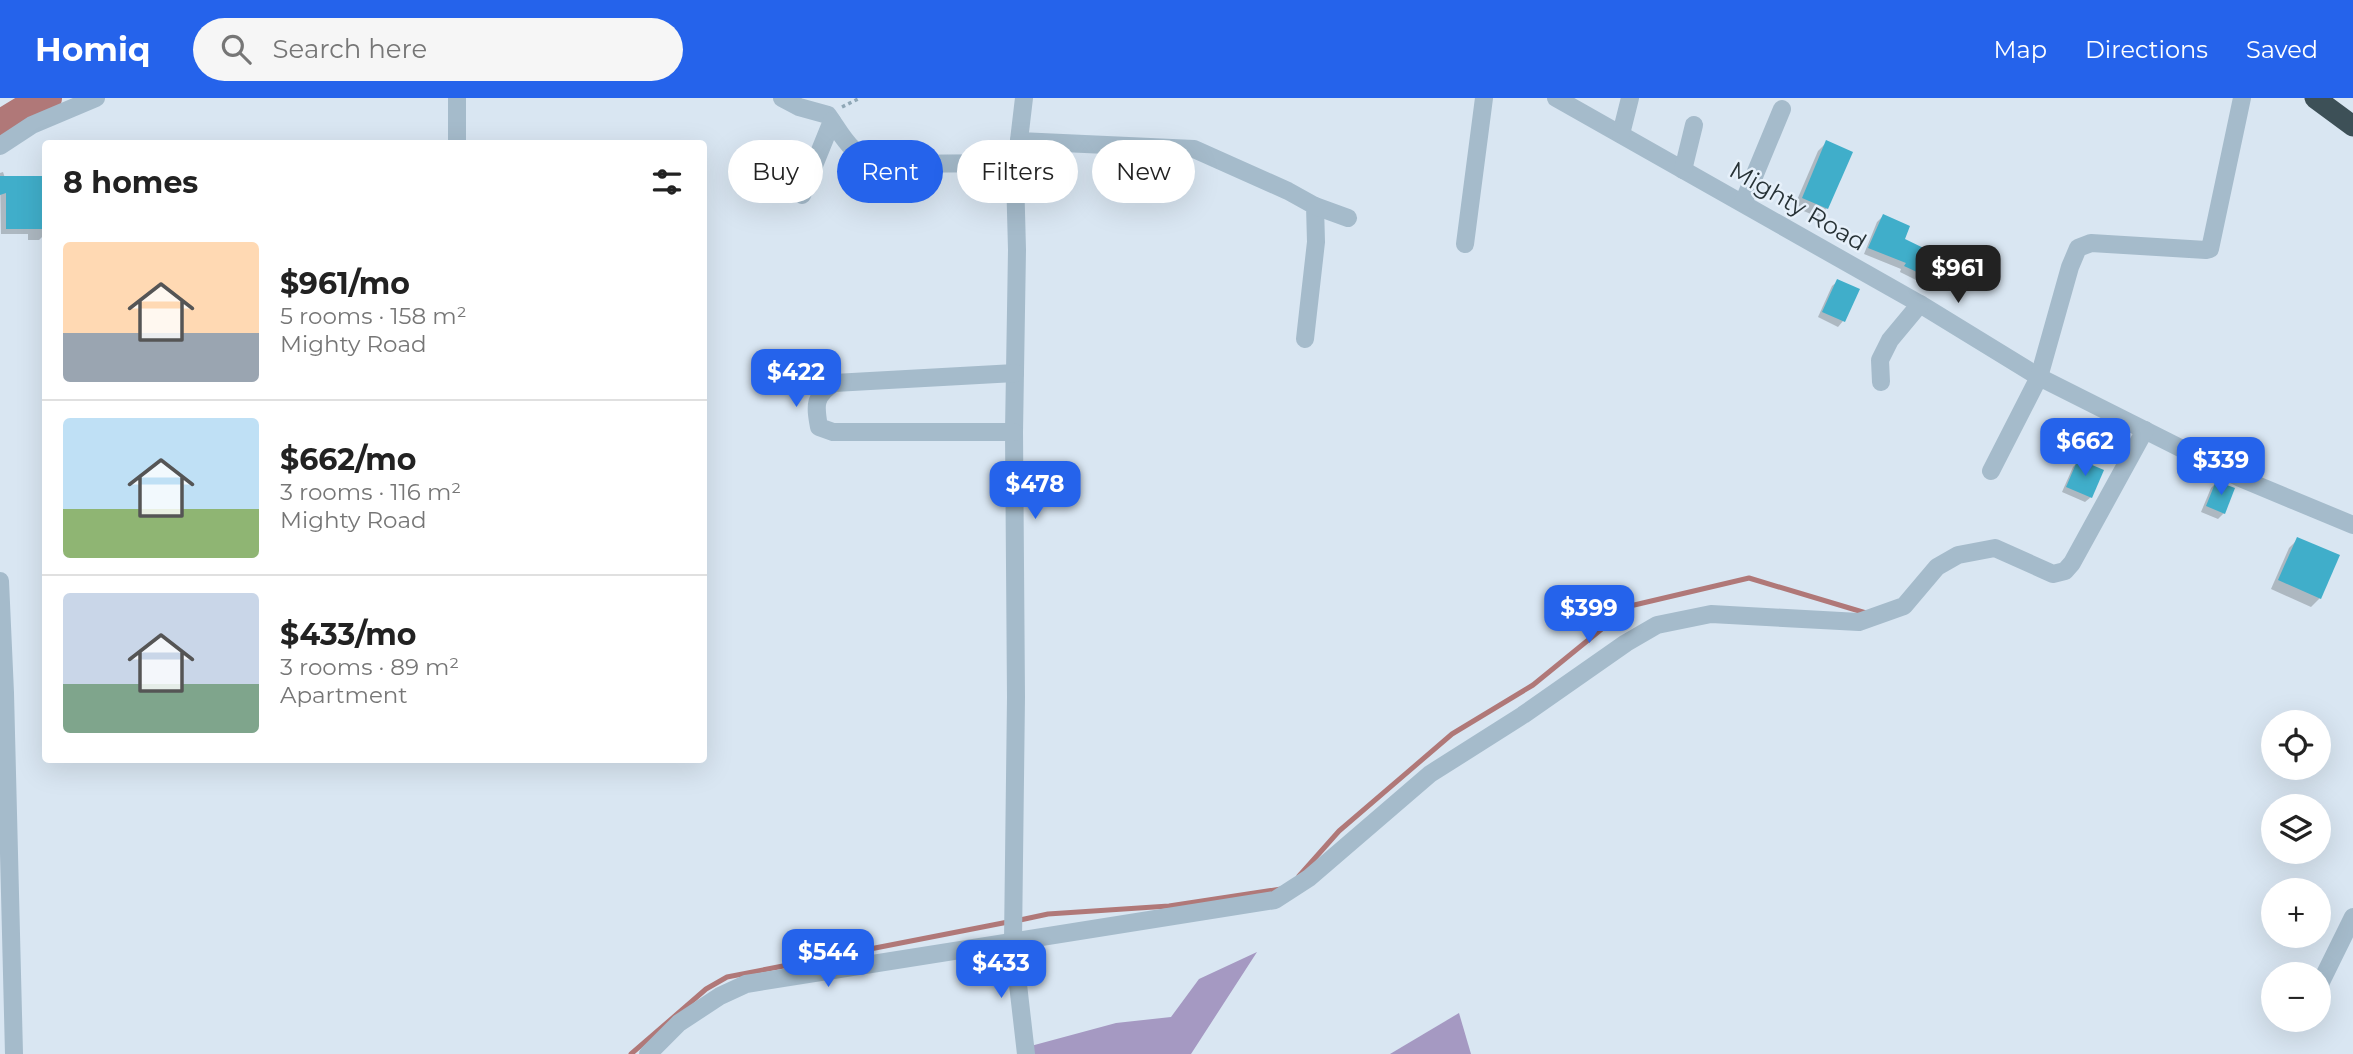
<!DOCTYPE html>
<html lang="en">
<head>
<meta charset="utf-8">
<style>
	body { margin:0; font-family:Montserrat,sans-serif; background:#f6f6f6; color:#222; height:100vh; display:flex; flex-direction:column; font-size:26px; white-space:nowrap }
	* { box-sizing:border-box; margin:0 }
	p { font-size:23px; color:#767676 }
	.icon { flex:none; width:38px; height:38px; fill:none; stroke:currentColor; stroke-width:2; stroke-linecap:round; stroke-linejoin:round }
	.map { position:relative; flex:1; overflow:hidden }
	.side { position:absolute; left:42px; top:42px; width:665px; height:623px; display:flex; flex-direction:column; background:#fff; border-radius:7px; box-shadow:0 7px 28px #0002 }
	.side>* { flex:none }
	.hud { position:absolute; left:728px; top:42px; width:665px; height:63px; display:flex; gap:14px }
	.controls { position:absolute; left:2261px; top:612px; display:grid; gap:14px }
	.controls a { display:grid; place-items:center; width:70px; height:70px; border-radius:50%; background:#fff; box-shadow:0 7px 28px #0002; font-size:35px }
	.price { position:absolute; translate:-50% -60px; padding:0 16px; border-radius:14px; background:#2563eb; color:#fff; font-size:23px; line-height:46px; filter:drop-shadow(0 2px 4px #0008) }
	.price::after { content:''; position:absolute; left:50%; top:42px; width:21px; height:16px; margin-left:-10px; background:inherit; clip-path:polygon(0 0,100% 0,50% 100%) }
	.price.on { background:#222; color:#fff }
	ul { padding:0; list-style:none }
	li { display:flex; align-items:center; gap:21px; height:175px; padding:0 21px }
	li+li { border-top:2px solid #e0e0e0 }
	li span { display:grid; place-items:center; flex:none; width:196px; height:140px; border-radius:7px; color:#555 }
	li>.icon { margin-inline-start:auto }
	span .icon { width:84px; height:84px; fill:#fffc; stroke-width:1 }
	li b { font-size:30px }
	h2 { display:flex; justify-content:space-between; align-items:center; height:84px; padding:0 21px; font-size:30px }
	.pill { padding:0 24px; border-radius:32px; background:#fff; box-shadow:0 7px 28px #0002; font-size:24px; line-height:63px }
	.pill.on { background:#2563eb; color:#fff }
	header { display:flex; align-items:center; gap:42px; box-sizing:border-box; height:98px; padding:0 35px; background:#2563eb; color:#fff }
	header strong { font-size:33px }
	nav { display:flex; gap:38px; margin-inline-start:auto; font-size:24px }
	.search { width:490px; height:63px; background:#f6f6f6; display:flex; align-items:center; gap:18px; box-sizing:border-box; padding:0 24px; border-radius:38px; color:#767676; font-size:26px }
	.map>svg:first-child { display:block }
</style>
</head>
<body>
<header>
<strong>Homiq</strong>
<div class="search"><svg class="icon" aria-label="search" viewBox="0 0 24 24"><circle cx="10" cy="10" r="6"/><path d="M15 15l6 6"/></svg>Search here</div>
<nav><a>Map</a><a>Directions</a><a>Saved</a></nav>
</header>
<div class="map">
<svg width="2353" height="956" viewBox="0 0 2353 956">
	<rect width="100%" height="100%" fill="#d9e6f2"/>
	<g fill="#a599c2">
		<polygon points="1257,854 1191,956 1019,956 1027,949 1116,925 1171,919 1199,881"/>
		<polygon points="1459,915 1471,956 1390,956"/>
	</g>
	<g fill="#0003">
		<polygon points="1827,44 1827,110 1818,119 1794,109 1818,53"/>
		<polygon points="3,74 5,80 46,80 46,135 39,142 28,142 28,136 1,136 0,75"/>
		<polygon points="1883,118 1930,180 1924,186 1900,174 1901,171 1864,156 1877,124"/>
		<polygon points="1838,183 1843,223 1838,229 1818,219 1832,188"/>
		<polygon points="2079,363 2091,399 2085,404 2062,394 2073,369"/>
		<polygon points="2216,385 2224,415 2218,421 2201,414 2211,390"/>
		<polygon points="2298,441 2320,500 2311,509 2271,491 2289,450"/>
	</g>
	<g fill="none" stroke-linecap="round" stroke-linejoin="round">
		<g stroke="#b07878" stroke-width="5">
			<polyline points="1299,778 1339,733 1452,636 1533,587 1630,508 1749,480 1866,515"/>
			<polyline points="1020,822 1048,816 1169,808 1281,791"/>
			<polyline points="631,956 706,891 727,879 1008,824"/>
		</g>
		<polyline stroke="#b07878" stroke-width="32" points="0,28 46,0"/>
	</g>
	<g fill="#40aeca">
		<polygon points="1826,42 1853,54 1828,111 1802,100"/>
		<polygon points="0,78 46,78 46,131 6,131 6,95 0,97"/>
		<polygon points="1883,116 1910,128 1905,141 1942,159 1932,181 1904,168 1906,165 1868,150"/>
		<polygon points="1837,181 1860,191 1845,224 1822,214"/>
		<polygon points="2078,361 2104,372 2092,400 2066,389"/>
		<polygon points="2216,383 2235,390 2225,416 2206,408"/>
		<polygon points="2297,439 2340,457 2321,501 2278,482"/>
	</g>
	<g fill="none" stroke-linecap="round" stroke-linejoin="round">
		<polyline stroke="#8fa7b6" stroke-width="3.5" stroke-dasharray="3.5 3.5" stroke-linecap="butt" points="842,9 860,0"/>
		<g stroke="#a5bbcb" stroke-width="18">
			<path d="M782 0 799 9 828 17C846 43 849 55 881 66L1016 65"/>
			<polyline points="1024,0 1015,76 1017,152 1014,334 1016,599 1013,843 1026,956"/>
			<polyline points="1556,0 1920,206 2039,279 2240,380 2353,427"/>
			<polyline points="1621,36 1630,0"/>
			<polyline points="1019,43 1194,51 1288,93 1315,108 1316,144 1305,241"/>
			<polyline points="457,46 457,0"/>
			<polyline points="0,48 32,27 96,0"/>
			<polyline points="1683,72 1694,27"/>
			<polyline points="802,97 832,23"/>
			<polyline points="1743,105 1782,11"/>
			<polyline points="1315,108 1348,120"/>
			<polyline points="1465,146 1484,0"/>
			<polyline points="1881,284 1880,262 1890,242 1920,206"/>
			<path d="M1014 334H833L819 329C815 307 814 298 834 285L1015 275"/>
			<polyline points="1991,373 2039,279 2070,169 2078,150 2091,145 2206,152 2210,151 2242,0"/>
			<polyline points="0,483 5,595 14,956"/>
			<polyline points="2319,888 2353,819"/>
			<polyline points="648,956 679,925 720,898 746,886 1275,802 1309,780 1430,676 1523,617 1626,545 1657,527 1711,516 1859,524 1904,508 1937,469 1958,457 1995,450 2053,476 2065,473 2072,465 2145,332"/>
		</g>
		<polyline stroke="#3d5057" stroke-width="21" points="2315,0 2353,28"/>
	</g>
	<g text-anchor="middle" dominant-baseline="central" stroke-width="5" stroke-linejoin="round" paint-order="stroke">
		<g font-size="24" fill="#273236" stroke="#e6f0fa">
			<text transform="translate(1798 108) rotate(30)">Mighty Road</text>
		</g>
	</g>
</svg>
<div class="controls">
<a><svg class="icon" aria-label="locate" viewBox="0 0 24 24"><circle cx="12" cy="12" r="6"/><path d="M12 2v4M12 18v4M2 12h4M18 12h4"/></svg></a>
<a><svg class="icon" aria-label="layers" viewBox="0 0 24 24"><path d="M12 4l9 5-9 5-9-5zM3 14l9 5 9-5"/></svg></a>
<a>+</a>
<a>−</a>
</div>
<b class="price on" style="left:1958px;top:207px">$961</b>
<b class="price" style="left:796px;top:311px">$422</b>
<b class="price" style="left:2085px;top:380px">$662</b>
<b class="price" style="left:2221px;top:399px">$339</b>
<b class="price" style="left:1035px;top:423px">$478</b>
<b class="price" style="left:1589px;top:547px">$399</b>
<b class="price" style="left:828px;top:891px">$544</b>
<b class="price" style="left:1001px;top:902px">$433</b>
<div class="hud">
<a class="pill">Buy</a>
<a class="pill on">Rent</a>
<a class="pill">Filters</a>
<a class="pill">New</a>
</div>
<section class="side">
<h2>8 homes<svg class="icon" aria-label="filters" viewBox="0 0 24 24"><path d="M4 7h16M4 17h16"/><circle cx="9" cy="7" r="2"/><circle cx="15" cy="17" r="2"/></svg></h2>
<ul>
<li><span style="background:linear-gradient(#ffd9b3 65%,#9aa5b1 0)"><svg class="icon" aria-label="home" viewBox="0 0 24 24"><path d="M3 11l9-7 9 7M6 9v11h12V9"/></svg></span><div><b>$961/mo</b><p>5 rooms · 158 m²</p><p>Mighty Road</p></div></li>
<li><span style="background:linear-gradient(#bfe0f5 65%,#8fb573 0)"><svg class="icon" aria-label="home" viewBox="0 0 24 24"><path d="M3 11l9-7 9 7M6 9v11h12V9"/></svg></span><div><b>$662/mo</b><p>3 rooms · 116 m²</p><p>Mighty Road</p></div></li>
<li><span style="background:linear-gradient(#c9d6e8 65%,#7fa58c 0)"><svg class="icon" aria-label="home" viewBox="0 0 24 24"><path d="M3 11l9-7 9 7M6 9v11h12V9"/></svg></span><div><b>$433/mo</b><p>3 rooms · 89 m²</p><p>Apartment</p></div></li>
</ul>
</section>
</div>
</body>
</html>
